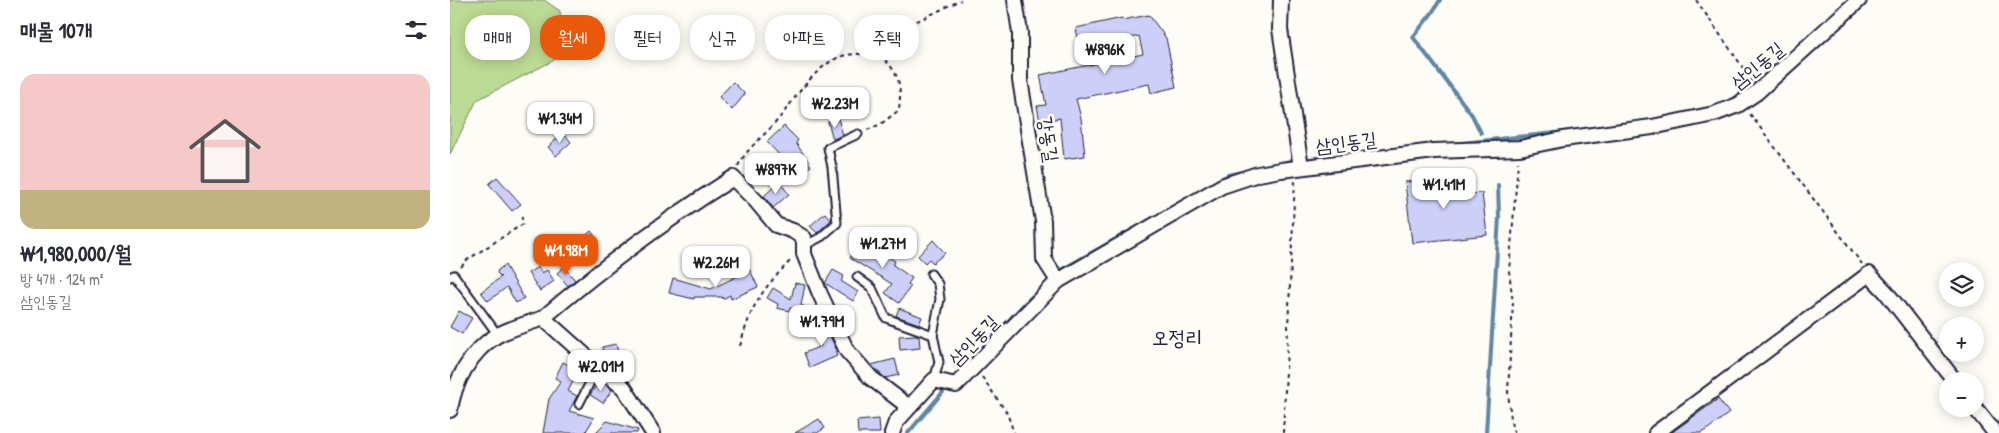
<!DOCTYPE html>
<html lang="ko">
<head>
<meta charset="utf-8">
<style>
	body { margin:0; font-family:"Patrick Hand","Poor Story",sans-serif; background:#f7f7f7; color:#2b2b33; height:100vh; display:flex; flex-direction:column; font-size:19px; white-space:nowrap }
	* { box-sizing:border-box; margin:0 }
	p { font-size:16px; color:#7c7c81 }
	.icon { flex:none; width:28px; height:28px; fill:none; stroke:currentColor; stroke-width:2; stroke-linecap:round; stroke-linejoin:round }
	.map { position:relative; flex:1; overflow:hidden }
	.panel { display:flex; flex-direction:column; background:#fff; width:450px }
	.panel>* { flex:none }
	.guide { position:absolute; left:15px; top:15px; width:475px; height:45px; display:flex; gap:10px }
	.controls { position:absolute; left:1489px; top:262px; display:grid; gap:10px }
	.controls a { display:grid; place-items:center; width:45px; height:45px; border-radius:50%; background:#fff; box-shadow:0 2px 12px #0003; font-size:25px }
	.price { position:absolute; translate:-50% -42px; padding:0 11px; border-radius:10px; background:#fff; color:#222; font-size:16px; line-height:32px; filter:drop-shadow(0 1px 2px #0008) }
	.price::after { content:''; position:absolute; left:50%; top:30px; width:15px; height:11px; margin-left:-8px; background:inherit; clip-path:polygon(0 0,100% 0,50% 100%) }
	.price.active { background:#ea580c; color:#fff }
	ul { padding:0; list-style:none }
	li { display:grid; align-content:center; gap:10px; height:265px; padding:0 20px }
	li+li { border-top:1px solid #e1e1e2 }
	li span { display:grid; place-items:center; height:155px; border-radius:15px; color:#555 }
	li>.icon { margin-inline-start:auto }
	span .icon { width:90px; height:90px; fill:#fffc; stroke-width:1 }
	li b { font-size:21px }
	h2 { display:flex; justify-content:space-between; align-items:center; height:60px; padding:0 20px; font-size:21px }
	.chip { padding:0 18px; border-radius:20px; background:#fff; box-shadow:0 2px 12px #0003; font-size:18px; line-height:45px }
	.chip.active { background:#ea580c; color:#fff }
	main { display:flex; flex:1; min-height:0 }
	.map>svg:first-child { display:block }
</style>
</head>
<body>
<main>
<section class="panel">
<h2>매물 10개<svg class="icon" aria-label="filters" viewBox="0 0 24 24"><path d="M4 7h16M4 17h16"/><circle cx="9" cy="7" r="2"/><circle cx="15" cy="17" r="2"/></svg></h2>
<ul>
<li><span style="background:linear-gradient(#f6c9c9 75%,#c2b280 0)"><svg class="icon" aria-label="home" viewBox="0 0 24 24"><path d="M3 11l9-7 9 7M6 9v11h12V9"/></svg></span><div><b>₩1,980,000/월</b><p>방 4개 · 124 m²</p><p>삼인동길</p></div></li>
</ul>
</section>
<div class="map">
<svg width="1549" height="433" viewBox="0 0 1549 433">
	<rect width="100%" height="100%" fill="#fdfcf7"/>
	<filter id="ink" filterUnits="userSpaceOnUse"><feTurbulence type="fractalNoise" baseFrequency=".02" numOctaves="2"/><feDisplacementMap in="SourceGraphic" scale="10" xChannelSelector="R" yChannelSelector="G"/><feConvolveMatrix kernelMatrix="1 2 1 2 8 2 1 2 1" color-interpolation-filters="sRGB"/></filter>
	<g filter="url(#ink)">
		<polygon fill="#bbda93" stroke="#6e7e67" points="0,0 94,0 110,11 114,55 27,100 0,154"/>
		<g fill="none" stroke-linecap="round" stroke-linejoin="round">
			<g stroke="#6086a3" stroke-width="4">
				<polyline points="990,0 982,13 963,37 1022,115 1031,133"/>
				<polyline points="1279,102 1295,91"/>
				<polyline points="1003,144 1131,130"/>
				<polyline points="859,159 875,158"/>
				<polyline points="829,164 840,161"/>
				<polyline points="767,181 778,175 798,171"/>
				<polyline points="611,270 735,200"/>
				<polyline points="525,356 574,304 596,284"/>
				<polyline points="458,433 493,392"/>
				<polyline points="1036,433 1049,217 1048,185"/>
			</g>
		</g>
		<g fill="#cecff8" stroke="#22223b">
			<polygon points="699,15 716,38 726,87 701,93 699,84 626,99 631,118 635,156 614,159 610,118 590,122 587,106 596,105 590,75 693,54 689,36 630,49 626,28 672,18 672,20"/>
			<polygon points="283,82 295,94 282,110 269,97"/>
			<polygon points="412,97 415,109 389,116 386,104"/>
			<polygon points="388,119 393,135 383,139 378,122"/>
			<polygon points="334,126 348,140 346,143 361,166 340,179 332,166 337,163 317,142"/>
			<polygon points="113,133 121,142 106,156 98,147"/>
			<polygon points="1017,176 1018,194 1032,193 1037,235 962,243 955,182"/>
			<polygon points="47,177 71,204 62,211 39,184"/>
			<polygon points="329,182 339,194 323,208 314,196"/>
			<polygon points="375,213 381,220 367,233 360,226"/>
			<polygon points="141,231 147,239 135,250 137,253 123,264 112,249 125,238 129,242"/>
			<polygon points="412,239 445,261 443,265 462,278 458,284 461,286 449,303 435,293 442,284 400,258"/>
			<polygon points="483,240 495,253 483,263 479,259 475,263 468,256"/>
			<polygon points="55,265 74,298 66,303 57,287 38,301 31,292 51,277 47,273 48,270"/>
			<polygon points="88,267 92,273 97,270 104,281 90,291 78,273"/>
			<polygon points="114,267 125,280 118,286 107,273"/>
			<polygon points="300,270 308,287 281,299 280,295 273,299 272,297 244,297 244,299 219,293 223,278 261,289"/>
			<polygon points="383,270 394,276 391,281 408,292 403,301 375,283"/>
			<polygon points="345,283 355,285 351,305 362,311 361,313 340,308 340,311 327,308 328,304 317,298 323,288 341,299"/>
			<polygon points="449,308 472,317 469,324 446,316"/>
			<polygon points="9,311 22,318 12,334 0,327"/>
			<polygon points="373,320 386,349 385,350 387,356 360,368 354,353 371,346 368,338 370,337 365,323"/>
			<polygon points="466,335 469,336 470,348 450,350 449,336"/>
			<polygon points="166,344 169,356 165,357 167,362 159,364 155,361 152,347"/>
			<polygon points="445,359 449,375 435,378 421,365"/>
			<polygon points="113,362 129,370 118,391 127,396 119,411 144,418 135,433 93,433 99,399 111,381 105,378"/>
			<polygon points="150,380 162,390 153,403 140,395"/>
			<polygon points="1268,399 1279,413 1258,429 1251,433 1221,433"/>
			<polygon points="369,419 375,428 367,433 345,433"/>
			<polygon points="429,419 430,433 408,433 407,421"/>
			<polygon points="157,421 188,430 187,433 145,433"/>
		</g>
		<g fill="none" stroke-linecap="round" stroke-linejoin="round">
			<g stroke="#22223b" stroke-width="11">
				<g id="service">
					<polyline points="354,246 371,237 387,223 382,167 378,148 408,134"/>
					<polyline points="481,274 488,284 490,299 483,335"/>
					<polyline points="0,277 4,275 48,335"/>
					<polyline points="407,277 422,288 436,318 483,335 489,362 484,380"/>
					<polyline points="129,404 148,367"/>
				</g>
			</g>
			<g stroke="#22223b" stroke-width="18">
				<g id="minor">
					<polyline points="565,0 570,33 570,80 593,221 594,259 608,281"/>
					<polyline points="831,0 830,29 851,167"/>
					<path d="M93 318C154 266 215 220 283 178L306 201 326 225 343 231 354 238V254L370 294 397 351 421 378 459 407"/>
					<polyline points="1525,408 1545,433"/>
					<path d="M0 410C4 382 21 351 46 336 60 328 78 324 93 318L148 367 174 388 203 433"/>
					<polyline points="442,433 446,422 484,380 506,385 608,281 772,186 808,174 831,170 984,151 1070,148 1113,139 1202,127 1264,114 1288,105 1306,93 1409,0"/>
					<polyline points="1206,433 1419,274 1436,292 1505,381"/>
				</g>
			</g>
			<g stroke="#22223b" stroke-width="2" stroke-dasharray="4 4" stroke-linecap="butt">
				<polyline points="1246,0 1294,69 1301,82"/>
				<polyline points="1300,114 1412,264"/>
				<path d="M417 130 431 124 449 110C452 84 449 71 428 54"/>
				<path d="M288 166C296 149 313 137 326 122 344 101 358 75 383 60 396 52 413 54 428 54L455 27 511 0"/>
				<polyline points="11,267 17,260 73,224 71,213"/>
				<path d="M290 346C302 303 311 291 342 259"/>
				<polyline points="532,377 557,413 564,433"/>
				<polyline points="833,433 845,180"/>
				<polyline points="1065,433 1062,428 1058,392 1063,303 1059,271 1068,162"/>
			</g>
			<use href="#service" stroke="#fdfcf7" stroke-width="7"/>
			<use href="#minor" stroke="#fdfcf7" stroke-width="14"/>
		</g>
	</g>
	<g text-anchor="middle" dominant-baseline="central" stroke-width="5" stroke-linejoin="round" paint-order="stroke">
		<g font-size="19" fill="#22223b" stroke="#fdfcf7">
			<text transform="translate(1307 65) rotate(-39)">삼인동길</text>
			<text transform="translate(599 139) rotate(81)">강동길</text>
			<text transform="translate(896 142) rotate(-7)">삼인동길</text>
			<text transform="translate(523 340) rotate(-46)">삼인동길</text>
		</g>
		<g font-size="21" fill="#22223b" stroke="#fdfcf7">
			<text x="727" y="337">오정리</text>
		</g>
	</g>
</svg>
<div class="controls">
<a><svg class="icon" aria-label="layers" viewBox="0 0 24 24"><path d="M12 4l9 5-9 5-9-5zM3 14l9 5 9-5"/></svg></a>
<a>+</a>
<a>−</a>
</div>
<b class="price" style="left:655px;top:75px">₩896K</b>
<b class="price" style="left:385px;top:129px">₩2.23M</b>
<b class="price" style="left:110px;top:144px">₩1.34M</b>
<b class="price" style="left:326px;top:195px">₩897K</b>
<b class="price" style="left:994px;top:210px">₩1.41M</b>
<b class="price" style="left:433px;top:269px">₩1.27M</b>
<b class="price active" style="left:116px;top:276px">₩1.98M</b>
<b class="price" style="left:266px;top:288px">₩2.26M</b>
<b class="price" style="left:372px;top:347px">₩1.79M</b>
<b class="price" style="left:151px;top:392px">₩2.01M</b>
<div class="guide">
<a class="chip">매매</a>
<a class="chip active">월세</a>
<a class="chip">필터</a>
<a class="chip">신규</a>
<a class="chip">아파트</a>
<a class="chip">주택</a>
</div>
</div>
</main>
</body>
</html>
